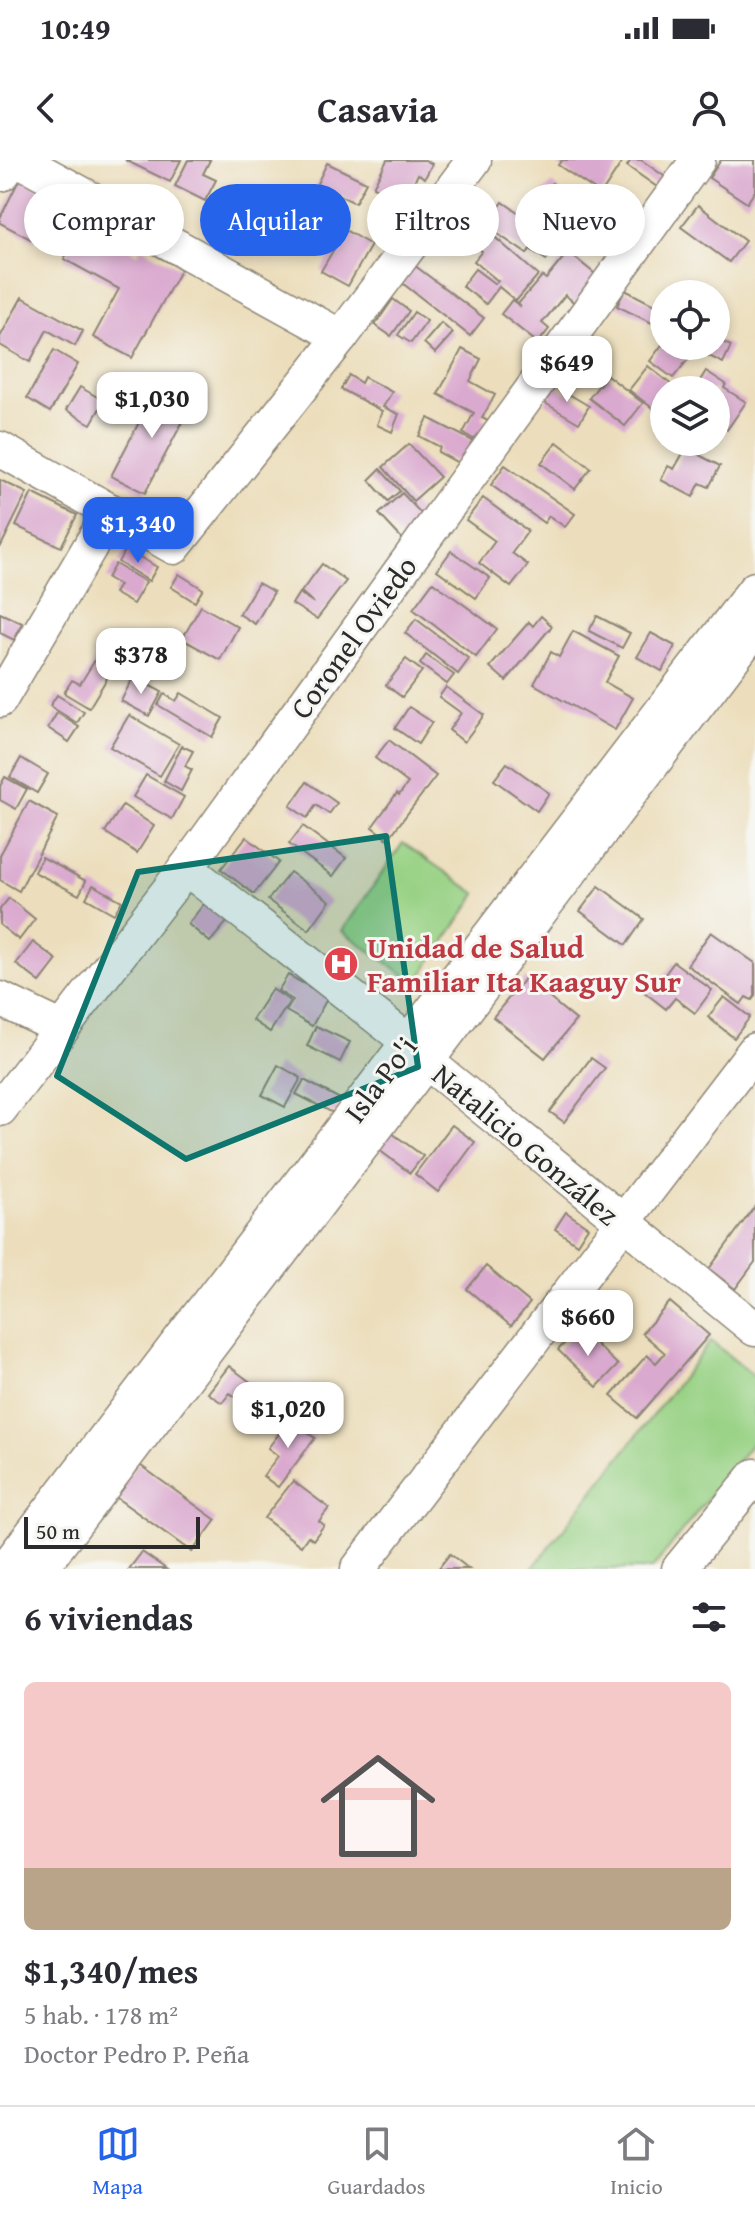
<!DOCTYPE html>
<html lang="es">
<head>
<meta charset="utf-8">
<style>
	body { margin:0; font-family:"Gentium Book Plus",serif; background:#f2f2f3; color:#2b2b33; height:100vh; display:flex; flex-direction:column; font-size:30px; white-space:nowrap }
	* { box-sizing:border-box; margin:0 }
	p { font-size:26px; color:#7c7c81 }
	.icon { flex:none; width:44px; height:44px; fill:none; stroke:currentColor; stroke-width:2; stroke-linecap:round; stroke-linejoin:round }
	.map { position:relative; height:1409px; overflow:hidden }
	.details { display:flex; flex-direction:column; background:#fff; flex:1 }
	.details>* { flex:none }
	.top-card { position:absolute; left:24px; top:24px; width:708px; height:72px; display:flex; gap:16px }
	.controls { position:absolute; left:650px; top:120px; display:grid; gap:16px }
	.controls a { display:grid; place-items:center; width:80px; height:80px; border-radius:50%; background:#fff; box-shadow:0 4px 12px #0003; font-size:40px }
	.scale { position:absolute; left:24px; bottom:20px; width:176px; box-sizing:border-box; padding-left:8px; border:4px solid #2b2b2b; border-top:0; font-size:22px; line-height:28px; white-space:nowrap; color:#2b2b2b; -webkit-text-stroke:6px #f6f6f2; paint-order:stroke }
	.price { position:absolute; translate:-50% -68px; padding:0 18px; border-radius:16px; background:#fff; color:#222; font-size:26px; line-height:52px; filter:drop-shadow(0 2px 4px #0008) }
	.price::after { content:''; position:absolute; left:50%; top:48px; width:24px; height:18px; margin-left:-12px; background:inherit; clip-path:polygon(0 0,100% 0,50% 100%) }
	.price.selected { background:#2563eb; color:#fff }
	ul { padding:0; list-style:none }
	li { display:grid; align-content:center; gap:16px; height:424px; padding:0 24px }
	li span { display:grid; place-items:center; height:248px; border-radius:12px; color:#555 }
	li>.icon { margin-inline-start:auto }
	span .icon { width:144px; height:144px; fill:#fffc; stroke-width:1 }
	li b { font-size:34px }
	h2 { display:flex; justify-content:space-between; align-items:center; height:96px; padding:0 24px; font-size:34px }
	.pill { padding:0 28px; border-radius:36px; background:#fff; box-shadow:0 4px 12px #0003; font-size:28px; line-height:72px }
	.pill.selected { background:#2563eb; color:#fff }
	.status { display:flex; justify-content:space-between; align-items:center; height:56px; padding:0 40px; background:#fff; direction:ltr }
	.status svg { height:22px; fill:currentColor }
	header { display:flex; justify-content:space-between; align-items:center; height:104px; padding:0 24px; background:#fff; font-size:36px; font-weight:700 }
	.tab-bar { display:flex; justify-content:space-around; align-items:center; height:112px; border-top:2px solid #e1e1e2; background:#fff; font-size:22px; color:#7c7c81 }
	.tab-bar a { display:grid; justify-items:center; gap:4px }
	.tab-bar .selected { color:#2563eb }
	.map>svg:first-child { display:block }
</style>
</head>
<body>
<div class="status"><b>10:49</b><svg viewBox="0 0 49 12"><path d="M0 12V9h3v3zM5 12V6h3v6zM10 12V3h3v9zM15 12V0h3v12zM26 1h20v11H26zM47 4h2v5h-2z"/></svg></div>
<header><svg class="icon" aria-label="back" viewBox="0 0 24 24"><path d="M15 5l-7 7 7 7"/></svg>Casavia<svg class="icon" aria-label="person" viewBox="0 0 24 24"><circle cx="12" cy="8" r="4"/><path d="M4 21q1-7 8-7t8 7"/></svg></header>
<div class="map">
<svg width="755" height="1409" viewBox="0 0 755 1409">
	<rect width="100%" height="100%" fill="#f6f6f2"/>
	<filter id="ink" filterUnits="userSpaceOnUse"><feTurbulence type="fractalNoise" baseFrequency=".0125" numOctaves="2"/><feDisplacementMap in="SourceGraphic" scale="16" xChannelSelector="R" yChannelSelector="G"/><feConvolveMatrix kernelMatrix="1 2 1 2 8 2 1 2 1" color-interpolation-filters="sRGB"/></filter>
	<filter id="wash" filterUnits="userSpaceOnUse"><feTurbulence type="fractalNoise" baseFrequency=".006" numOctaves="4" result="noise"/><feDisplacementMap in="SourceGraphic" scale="32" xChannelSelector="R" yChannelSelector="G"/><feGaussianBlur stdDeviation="1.8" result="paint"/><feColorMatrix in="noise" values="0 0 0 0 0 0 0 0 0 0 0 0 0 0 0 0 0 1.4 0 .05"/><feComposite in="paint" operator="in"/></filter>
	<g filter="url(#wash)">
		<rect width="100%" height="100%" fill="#ecdebc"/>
		<g fill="#99d285" stroke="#627e58" stroke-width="2">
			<polygon points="403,683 477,734 416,823 342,771"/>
			<polygon points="711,1181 755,1217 755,1279 652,1409 532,1409"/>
		</g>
		<g id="blocks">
			<g fill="#daa9cf">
				<polygon points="125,0 181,0 170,22"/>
				<polygon points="188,0 210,0 203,14 216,20 205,41 175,26"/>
				<polygon points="387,0 425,0 432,4 425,18 418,14 411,28 417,31 410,46 373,27"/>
				<polygon points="562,0 619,0 622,2 601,34 558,5"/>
				<polygon points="631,0 641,0 667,18 660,29 627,6"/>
				<polygon points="721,0 755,0 755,31 747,43 709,18"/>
				<polygon points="327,3 366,22 355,43 337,34 326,56 306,46"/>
				<polygon points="20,18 44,31 36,46 49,52 34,81 0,63 0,58"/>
				<polygon points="552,23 573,43 553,65 532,45"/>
				<polygon points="265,29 294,45 275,81 246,65"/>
				<polygon points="503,42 560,81 546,100 530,89 527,94 486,66"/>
				<polygon points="698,45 745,81 729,102 681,67"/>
				<polygon points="304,48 341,68 328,90 291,70"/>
				<polygon points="89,53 108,63 102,74 138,94 141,87 181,109 132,198 93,177 119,129 64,99"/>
				<polygon points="345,70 371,85 348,126 321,111"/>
				<polygon points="490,73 538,115 516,141 499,127 486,144 462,126 475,109 495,124 498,121 474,101 482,91 478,87"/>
				<polygon points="568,92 600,118 577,145 565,135 542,163 549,169 538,183 501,154 512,140 521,147 518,144 542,116 546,119"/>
				<polygon points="414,105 484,158 470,176 401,122"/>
				<polygon points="625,130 664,150 664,159 660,167 617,146"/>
				<polygon points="22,137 83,171 75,186 47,170 30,202 0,185 0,177"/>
				<polygon points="393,139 409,151 391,176 375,165"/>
				<polygon points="414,152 427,161 411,183 398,175"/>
				<polygon points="441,163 453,173 435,193 424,183"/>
				<polygon points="716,179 731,186 723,203 699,191 702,186 716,186"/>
				<polygon points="664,182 664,186 676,186 690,197 673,218 650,201"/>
				<polygon points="462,189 481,199 470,221 495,235 482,258 488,261 477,281 463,273 474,253 438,234"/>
				<polygon points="54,190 78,204 50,252 27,238"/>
				<polygon points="648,206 678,230 664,230 664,257 629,230"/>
				<polygon points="706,211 726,224 724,228 746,242 727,270 716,263 716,230 694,230"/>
				<polygon points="349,215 361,223 364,217 392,232 383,247 399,254 392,272 377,265 382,251 341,229"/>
				<polygon points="607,215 643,243 625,266 589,238"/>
				<polygon points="158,226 192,244 145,333 111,316"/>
				<polygon points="555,226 589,246 579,263 545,243"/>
				<polygon points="80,227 104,241 91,264 66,250"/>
				<polygon points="428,258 473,281 460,304 438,292 440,287 419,276"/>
				<polygon points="557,282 591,308 575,329 541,303"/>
				<polygon points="409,284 440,317 413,341 383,307"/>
				<polygon points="686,288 720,306 709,327 700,323 693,337 661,320 668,306 674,309"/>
				<polygon points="505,305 575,354 565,367 549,356 544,363 491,325"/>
				<polygon points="380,309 400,331 388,341 369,320"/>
				<polygon points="0,320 27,333 0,388"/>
				<polygon points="32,333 77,355 61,387 16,366"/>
				<polygon points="402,333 429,362 406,383 379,354"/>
				<polygon points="483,338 528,371 512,393 528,405 511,427 479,403 495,381 466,360"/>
				<polygon points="126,389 157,407 149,421 118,402"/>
				<polygon points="451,391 490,418 476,438 437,410"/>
				<polygon points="115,404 146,422 133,444 114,433 119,425 107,418"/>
				<polygon points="322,404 346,421 317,459 292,444 299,433 314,443 301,432"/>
				<polygon points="179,414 203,429 195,442 171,427"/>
				<polygon points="433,422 497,469 476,497 413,449"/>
				<polygon points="258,423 274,432 255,464 239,454"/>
				<polygon points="201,446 238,467 220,500 182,479"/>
				<polygon points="0,453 22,463 14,480 0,473"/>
				<polygon points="541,456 552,466 506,521 490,507 529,462 533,466"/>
				<polygon points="597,456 630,473 622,488 589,471"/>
				<polygon points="416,459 469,499 458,514 405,473"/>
				<polygon points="573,471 619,496 605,522 633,538 615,570 534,524 551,492 559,497"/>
				<polygon points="651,473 675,486 662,511 637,497"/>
				<polygon points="426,495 454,515 447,524 420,504"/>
				<polygon points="406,499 422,511 402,537 386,525"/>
				<polygon points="95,500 112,510 89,548 64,533 72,520 80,524"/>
				<polygon points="133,517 162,532 149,556 121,541"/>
				<polygon points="446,527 484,555 464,582 449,570 461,553 439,537"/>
				<polygon points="181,533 223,558 212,577 158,545 164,534 176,541"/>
				<polygon points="57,535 84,552 77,563 50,546"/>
				<polygon points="409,547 432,562 418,584 395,568"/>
				<polygon points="57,553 79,567 69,582 48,568"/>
				<polygon points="129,555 179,584 160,616 110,587"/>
				<polygon points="389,580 436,616 388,679 372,667 397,633 399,635 408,623 375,598"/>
				<polygon points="182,586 193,591 185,606 192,610 181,631 164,621"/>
				<polygon points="21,598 48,614 37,633 10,617"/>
				<polygon points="507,603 549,633 537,651 494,620"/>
				<polygon points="146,615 184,637 172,659 133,637"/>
				<polygon points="5,617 27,629 16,649 0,640 0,626"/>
				<polygon points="307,622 337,643 329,654 316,645 307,658 290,646"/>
				<polygon points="29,641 58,657 19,731 0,720 0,695"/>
				<polygon points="123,645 154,666 137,693 105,672"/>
				<polygon points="303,666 346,698 333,716 289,684"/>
				<polygon points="246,677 279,702 254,734 221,709"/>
				<polygon points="42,697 86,721 79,735 34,712"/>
				<polygon points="290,712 330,741 309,770 268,740"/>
				<polygon points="93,725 122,741 114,754 86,738"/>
				<polygon points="599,726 644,759 626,785 580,751"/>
				<polygon points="9,738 35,759 19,780 0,765 0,749"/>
				<polygon points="204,744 227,762 210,782 188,764"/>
				<polygon points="711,772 755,803 755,836 752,840 746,837 741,844 687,805"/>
				<polygon points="33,782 57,800 40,822 16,804"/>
				<polygon points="674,802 712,830 695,853 675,838 666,849 643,831 651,820 657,825"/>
				<polygon points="288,815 328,837 312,866 286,851 293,840 278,831"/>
				<polygon points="525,818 576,860 545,898 493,857"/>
				<polygon points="272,829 290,841 270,872 252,860"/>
				<polygon points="724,837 750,857 734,878 708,857"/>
				<polygon points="316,866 350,882 340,902 307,886"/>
				<polygon points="591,898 605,908 564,962 550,952"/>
				<polygon points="278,905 301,918 285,947 262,935"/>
				<polygon points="304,920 342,940 335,954 296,934"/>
				<polygon points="452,965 475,982 438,1032 415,1014"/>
				<polygon points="388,970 423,996 410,1013 375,987"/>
				<polygon points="755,1046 755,1102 735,1129 709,1109"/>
				<polygon points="566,1052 588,1067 577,1084 555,1069"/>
				<polygon points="486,1106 530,1143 511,1166 467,1129"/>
				<polygon points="670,1142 709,1175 637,1258 611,1236 647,1195 656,1203 665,1193 642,1173"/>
				<polygon points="579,1168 618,1205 597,1227 558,1190"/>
				<polygon points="229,1206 269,1236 248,1263 239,1256 247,1245 230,1233 222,1243 208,1233"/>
				<polygon points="293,1255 306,1264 302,1269 315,1278 278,1327 263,1316 278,1296 268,1288"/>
				<polygon points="137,1303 216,1360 192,1392 114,1336"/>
				<polygon points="293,1321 329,1348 319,1361 324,1365 313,1380 308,1376 301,1386 264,1358"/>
				<polygon points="142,1392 166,1409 129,1409"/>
				<polygon points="450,1394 469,1409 438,1409"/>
			</g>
		</g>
	</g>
	<g filter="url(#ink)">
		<use href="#blocks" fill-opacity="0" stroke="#8c8474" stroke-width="2"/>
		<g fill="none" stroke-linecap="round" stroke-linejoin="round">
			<g stroke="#8c8474" stroke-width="37">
				<g id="minor">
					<polyline points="20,0 341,177"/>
					<polyline points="0,289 174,387 341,177 474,0"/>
					<polyline points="0,540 111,351"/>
					<polyline points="186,708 409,882 426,901 755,1169"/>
					<polyline points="0,839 61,868"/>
					<polyline points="0,949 186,708 698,0"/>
					<polyline points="5,1409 755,429"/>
					<polyline points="40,1409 755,469"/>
					<polyline points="358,1409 755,890"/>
					<polyline points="679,1409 755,1316"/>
				</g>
			</g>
			<g stroke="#8c8474" stroke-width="47">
				<polyline id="major" points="0,9 5,0"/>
			</g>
			<use href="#minor" stroke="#fff" stroke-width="34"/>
			<use href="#major" stroke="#fff" stroke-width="44"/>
		</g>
	</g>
	<path fill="#0f766e" fill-opacity="0.2" stroke="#0f766e" stroke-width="6" stroke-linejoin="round" d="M386 676 418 907 186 999 57 916 138 712Z"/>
	<defs>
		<g id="hospital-disc" transform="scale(1.8)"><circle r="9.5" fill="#e0444e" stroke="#f6f6f2"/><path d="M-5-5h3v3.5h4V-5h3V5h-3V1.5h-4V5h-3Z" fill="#fff"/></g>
	</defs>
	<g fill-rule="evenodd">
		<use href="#hospital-disc" x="341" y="804"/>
	</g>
	<g text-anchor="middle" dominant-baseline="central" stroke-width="6" stroke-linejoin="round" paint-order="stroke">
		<g font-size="30" fill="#2b2b2b" stroke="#f6f6f2">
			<text transform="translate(353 477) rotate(-54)">Coronel Oviedo</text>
			<text transform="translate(380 919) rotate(-53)">Isla Po'i</text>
			<text transform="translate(526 984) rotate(40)">Natalicio González</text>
		</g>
		<g font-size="30" font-weight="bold" fill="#be3a42" stroke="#f6f6f2" text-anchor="start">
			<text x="367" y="787">Unidad de Salud<tspan x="367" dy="34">Familiar Ita Kaaguy Sur</tspan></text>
		</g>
	</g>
</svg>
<div class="controls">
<a><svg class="icon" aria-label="locate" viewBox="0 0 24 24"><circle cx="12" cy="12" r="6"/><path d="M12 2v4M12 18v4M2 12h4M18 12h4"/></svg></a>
<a><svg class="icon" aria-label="layers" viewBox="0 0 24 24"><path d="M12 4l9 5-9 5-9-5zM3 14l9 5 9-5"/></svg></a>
</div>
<div class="scale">50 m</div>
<b class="price" style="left:567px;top:244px">$649</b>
<b class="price" style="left:152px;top:280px">$1,030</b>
<b class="price selected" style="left:138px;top:405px">$1,340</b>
<b class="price" style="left:141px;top:536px">$378</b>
<b class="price" style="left:588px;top:1198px">$660</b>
<b class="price" style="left:288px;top:1290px">$1,020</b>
<div class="top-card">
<a class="pill">Comprar</a>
<a class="pill selected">Alquilar</a>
<a class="pill">Filtros</a>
<a class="pill">Nuevo</a>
</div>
</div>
<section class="details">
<h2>6 viviendas<svg class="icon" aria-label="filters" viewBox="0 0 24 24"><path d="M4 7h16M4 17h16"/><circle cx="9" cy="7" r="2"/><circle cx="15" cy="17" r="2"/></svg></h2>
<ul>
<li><span style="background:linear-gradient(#f6c9c9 75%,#b9a48a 0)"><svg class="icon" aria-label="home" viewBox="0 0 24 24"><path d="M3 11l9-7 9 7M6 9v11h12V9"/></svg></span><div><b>$1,340/mes</b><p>5 hab. · 178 m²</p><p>Doctor Pedro P. Peña</p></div></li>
</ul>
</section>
<nav class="tab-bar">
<a class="selected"><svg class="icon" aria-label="map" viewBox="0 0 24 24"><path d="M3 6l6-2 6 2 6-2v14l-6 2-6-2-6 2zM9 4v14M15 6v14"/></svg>Mapa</a>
<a><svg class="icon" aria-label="saved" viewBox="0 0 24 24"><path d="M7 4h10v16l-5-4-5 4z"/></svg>Guardados</a>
<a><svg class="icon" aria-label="home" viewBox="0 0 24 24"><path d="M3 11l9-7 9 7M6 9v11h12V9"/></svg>Inicio</a>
</nav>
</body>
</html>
